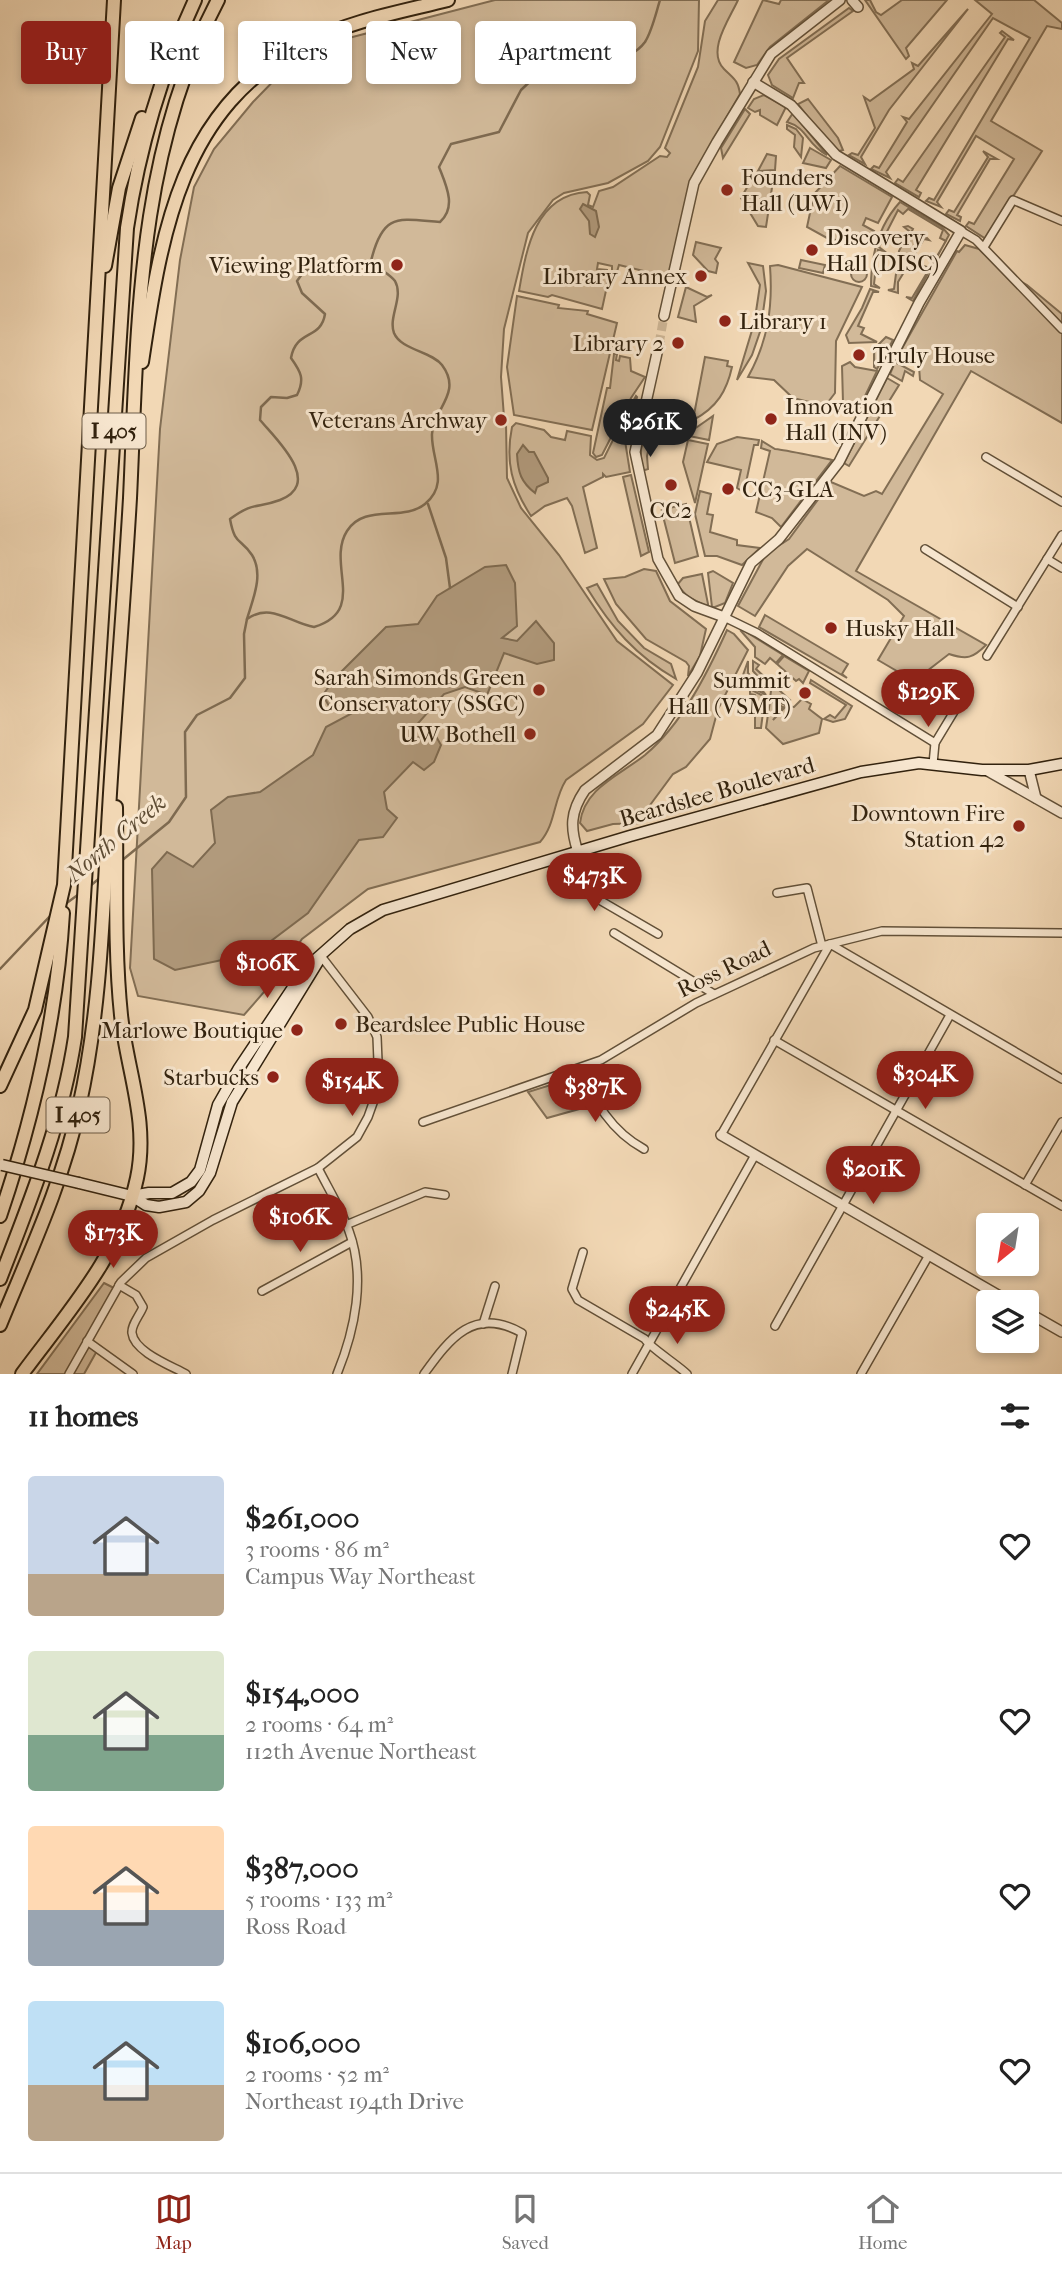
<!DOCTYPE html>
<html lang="en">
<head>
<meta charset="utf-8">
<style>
	body { margin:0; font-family:"IM FELL French Canon",serif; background:#f2f2f2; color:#222; height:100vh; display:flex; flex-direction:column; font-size:26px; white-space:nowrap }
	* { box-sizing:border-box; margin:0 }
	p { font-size:23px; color:#767676 }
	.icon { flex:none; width:38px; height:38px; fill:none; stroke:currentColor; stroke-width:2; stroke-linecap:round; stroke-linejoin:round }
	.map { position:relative; height:1374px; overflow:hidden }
	.side { display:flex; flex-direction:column; background:#fff; flex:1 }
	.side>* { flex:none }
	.guide { position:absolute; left:21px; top:21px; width:700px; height:63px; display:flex; gap:14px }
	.needle { width:46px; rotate:210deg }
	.tools { position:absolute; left:976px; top:1213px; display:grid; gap:14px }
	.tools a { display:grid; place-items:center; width:63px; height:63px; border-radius:7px; background:#fff; box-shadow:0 4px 10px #0003; font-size:35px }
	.price { position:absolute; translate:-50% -60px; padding:0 16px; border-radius:24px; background:#8f2418; color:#fff; font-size:23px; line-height:46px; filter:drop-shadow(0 2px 4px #0008) }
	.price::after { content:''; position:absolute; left:50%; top:42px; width:21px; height:16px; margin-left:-10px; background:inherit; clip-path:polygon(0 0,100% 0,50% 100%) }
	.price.selected { background:#222; color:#fff }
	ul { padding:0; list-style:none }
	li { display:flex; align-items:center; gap:21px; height:175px; padding:0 28px }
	li span { display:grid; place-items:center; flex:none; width:196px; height:140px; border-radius:7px; color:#555 }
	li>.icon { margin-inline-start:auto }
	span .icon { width:84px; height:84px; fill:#fffc; stroke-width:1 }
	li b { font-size:30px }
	h2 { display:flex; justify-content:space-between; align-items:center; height:84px; padding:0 28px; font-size:30px }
	.pill { padding:0 24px; border-radius:7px; background:#fff; box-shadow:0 4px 10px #0003; font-size:24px; line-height:63px }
	.pill.selected { background:#8f2418; color:#fff }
	.dock { display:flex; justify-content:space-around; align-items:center; height:98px; border-top:2px solid #e0e0e0; background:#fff; font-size:19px; color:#767676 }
	.dock a { display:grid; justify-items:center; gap:4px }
	.dock .selected { color:#8f2418 }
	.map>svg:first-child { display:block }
</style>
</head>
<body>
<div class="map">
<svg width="1062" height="1374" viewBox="0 0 1062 1374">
	<rect width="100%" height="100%" fill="#f2d8b5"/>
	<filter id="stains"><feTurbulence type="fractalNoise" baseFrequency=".00286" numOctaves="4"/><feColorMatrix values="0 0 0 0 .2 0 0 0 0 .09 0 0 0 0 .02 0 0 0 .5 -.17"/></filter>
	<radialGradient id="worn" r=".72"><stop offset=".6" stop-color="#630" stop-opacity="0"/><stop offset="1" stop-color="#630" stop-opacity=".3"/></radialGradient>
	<g fill="#d1b999" stroke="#826e54" stroke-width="2">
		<path d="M495 0H699L698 51 660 147 648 161 608 183 564 193 553 200 528 233 504 329 501 377 504 417 498 420 501 424H506L507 478 521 508 559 555 617 641 673 685 643 724 566 780C553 800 556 824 540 842L368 889 302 939 271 984 244 1015 138 996 130 968 160 429 180 260 194 187 214 149 253 102 288 66 341 40Z"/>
		<path d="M718 0H738C730 18 706 51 724 69 734 79 738 80 740 94L692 177 670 275 666 279 656 277V274L619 265 616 275 612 273V266L598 263 597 269 607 270V286L602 309 552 295 548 297 519 291C526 250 535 195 587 192L590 195 588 205 593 207 599 191 613 187 660 156 667 157 670 153 665 148 698 67 705 21Z"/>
		<polygon points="763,0 779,4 781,0 829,0 770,47 757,65 746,68 734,62"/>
		<polygon points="865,0 870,0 876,12 881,15 902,0 947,0 906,48 909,56 906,59"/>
		<polygon points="975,0 1034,0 1062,23 1062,29 1047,26 991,121 1042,151 986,239 966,226 969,222 974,224 1014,159 976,136 937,202 941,207 926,201 929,198 934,200 1030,38 993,18 886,172 890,178 871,169 874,166 879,168 907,122 903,117 909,119 992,14"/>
		<polygon points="849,8 853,11 787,58 804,83 799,83 793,98 772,85 768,75 779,59"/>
		<polygon points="968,9 889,110 861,157 865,164 849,155 852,153 858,155 875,128 864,97 870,101 914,69 912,63 918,66"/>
		<polygon points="1002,31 1014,40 1008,39 916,190 921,193 919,197 895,183 898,179 903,182 1005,37 1000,33"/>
		<polygon points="764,95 786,107 777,125 760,115 760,110 755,112 748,108 754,99"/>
		<polygon points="808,99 838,138 843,150 839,151 824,138 798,104"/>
		<polygon points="745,109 750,114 723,158 721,148"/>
		<path d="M793 113 827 155C806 144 808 128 787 122Z"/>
		<polygon points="787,125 796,129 803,138 801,157 794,147 795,135 787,129"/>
		<polygon points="810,148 831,160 826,168 803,163"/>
		<polygon points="983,151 997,159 990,159 957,215 961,217 960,221 946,214 949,210 954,212 988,157"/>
		<polygon points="767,154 776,156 775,170 758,171"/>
		<polygon points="840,166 892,197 878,223 866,218 863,225 874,231 870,239 847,235 845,242 827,238 807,227 814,194"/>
		<polygon points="760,172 770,172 773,181 766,227 758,226 741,198 753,177"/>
		<path d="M900 202 942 227 949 235 913 301 906 297 912 298 928 271 924 266 930 268 946 241 940 238 943 230 908 209 903 214 898 210 879 247 884 251 878 250 874 284 880 288 871 286C871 255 879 225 900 202Z"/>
		<polygon points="908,226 913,229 910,235 920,240 924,235 929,240 924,239 898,282 898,293 888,290 894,289 899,251 909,231 904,227"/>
		<polygon points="696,242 721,248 715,259 718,263 716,273 708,271 693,255"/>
		<path d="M965 245 979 249 998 268 1027 285 1062 314V423L971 371 856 571 986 645C973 658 967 660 949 654L914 681 878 660 904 616 888 600 807 549 788 566 755 616 738 606 766 554 789 539 831 482 864 496 876 491 882 494 943 394 920 380 919 366 900 352 957 251 959 252Z"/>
		<polygon points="801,260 825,265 823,273 799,268"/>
		<polygon points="748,263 763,266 766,291 761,327 754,325 760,285"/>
		<path d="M778 265 862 287 836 341 835 393 825 406 793 398 774 380 748 377C768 341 773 307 770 266Z"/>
		<circle cx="859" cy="274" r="8"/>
		<polygon points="686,287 707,297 712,295 694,306 696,322 678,317"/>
		<polygon points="870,289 879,292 873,292 858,326 864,328 861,334 877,342 849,343 846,335 862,308"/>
		<polygon points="517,296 559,305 558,308 588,311 587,314 617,323 592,430 514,415 507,367"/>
		<polygon points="753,327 761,329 752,355 737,380"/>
		<polygon points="886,337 893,340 877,369 874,367 874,349"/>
		<polygon points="614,354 617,354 616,360 619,361 620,356 630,358 631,371 645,377 631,398 602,455 596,457 593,453 607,388 610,388"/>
		<path d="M705 357 728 361 727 366 732 367C727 390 717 408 693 420Z"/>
		<polygon points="850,362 855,367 877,371 856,415 843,402 842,366"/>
		<polygon points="895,362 914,372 913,376 905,371 902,381 890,374"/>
		<polygon points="887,378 899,385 849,466 844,463"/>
		<polygon points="636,396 637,397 627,440 624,418"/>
		<path d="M653 413 656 414 647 456 648 469 642 471C639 455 642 425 653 413Z"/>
		<polygon points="713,416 709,440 689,436 690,432"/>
		<path d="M622 422 630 472 606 477 603 474V477L583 487 597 548 585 553 572 506 567 498 545 506 531 516C512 487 505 462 512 427L516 423 544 430 551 437 565 440 567 431 591 436 590 455 597 460 604 458Z"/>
		<polygon points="737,437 759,440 758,445 754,445 744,492 737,488 741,470 707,462 717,444"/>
		<polygon points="688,440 708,444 695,503 683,462"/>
		<path d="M762 441 775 449C779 449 825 458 832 460L781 527 772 518 756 512 770 451 761 448Z"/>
		<polygon points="631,475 649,552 641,556 623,477"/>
		<polygon points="700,491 711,494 707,514 713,515 710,532 737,540 737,545 760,548 742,565 717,556 705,556 695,514"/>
		<polygon points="686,504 698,556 675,563 663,516 668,515 667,511 661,510"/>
		<polygon points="644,569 656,571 670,601 706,629 700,656 688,676 689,666 686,662 646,639 616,604 604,579 625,577"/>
		<polygon points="713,571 733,583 725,603 715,607 712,607 708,573"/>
		<polygon points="702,574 708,604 708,607 688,597 677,585 683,578"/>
		<path d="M597 584 618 621 644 648 671 664 676 679C636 656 611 627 587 588Z"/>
		<polygon points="765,615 848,664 842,674 847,678 759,627"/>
		<path d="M727 630 734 634 748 650 718 709 710 739 686 767 673 774 642 816 643 823 613 824 587 831 580 823C584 788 620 775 645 755 682 724 707 674 727 630Z"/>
		<polygon points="743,630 783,655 776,663 770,658 765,664 755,657 755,647 741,631"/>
		<polygon points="784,656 809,671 803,683 799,679 796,681 777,664"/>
		<polygon points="748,661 748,673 766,695 753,688 738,689"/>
		<polygon points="753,661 759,665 756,669 790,700 785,705 770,698 771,691 753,671"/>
		<polygon points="811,680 852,706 845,719 833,722 824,719 830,715 835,718 846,705 810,683"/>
		<polygon points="750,689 765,697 761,728 755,728 755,695 750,694"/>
		<polygon points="802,699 811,704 809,709 822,719 819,733 783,744 766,728 770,701 783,707 773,720 786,706 794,707"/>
		<polygon points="573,1078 581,1082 590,1106 547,1118 528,1092"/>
		<polygon points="104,1283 116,1289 88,1341 98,1349 84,1374 37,1374"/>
	</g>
	<g fill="#b19a7c" stroke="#7e6a50" stroke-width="2">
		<polygon points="583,204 596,211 599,227 595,237 590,234 589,221 580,209"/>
		<path d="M523 445 529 452H534L548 478V482L537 487 535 493C521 482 518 473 517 454Z"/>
		<polygon points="506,565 515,583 517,626 502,638 517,641 536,621 554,643 554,660 537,664 504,653 487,695 465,687 444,694 412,730 417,738 434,733 441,745 434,762 424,770 413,762 384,792 387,809 397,818 383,837 359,840 308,913 255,953 175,970 154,959 152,869 167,852 193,867 215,843 211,810 228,797 260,792 313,755 326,727 360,709 354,701 331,710 323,695 334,679 386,627 418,624 437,596 485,567"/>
	</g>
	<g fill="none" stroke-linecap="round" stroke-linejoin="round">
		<g stroke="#7e6a50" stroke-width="2.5">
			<polyline points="428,504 446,558 450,588"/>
			<path d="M247 619C253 599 264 574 252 555 240 537 235 546 230 519 255 501 256 509 280 500 324 483 275 438 260 420L261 407 271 397 287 398 297 395C305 379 301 372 291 358 296 329 321 340 325 314L302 293 297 281 305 270 347 272 370 261"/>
			<path d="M120 862 169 822 186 797 185 732 197 715 230 698 245 678 244 634 247 619C271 602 290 623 314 627 368 611 326 564 347 531 364 503 403 522 425 504 450 484 431 459 432 434 433 409 463 393 442 365 431 351 401 350 394 333 388 317 404 297 395 281 390 274 377 268 371 261 383 212 398 219 440 222 457 207 446 185 439 167L451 144 499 132 521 90 541 71C571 69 625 69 645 42 652 31 656 13 660 0"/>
			<polyline points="90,886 101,877"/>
			<polyline points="64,905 79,894"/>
			<polyline points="0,969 51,915"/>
		</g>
		<polyline stroke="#ccb494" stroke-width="9" stroke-dasharray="9 4.5" stroke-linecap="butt" points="659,344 664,316"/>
		<g stroke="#625038" stroke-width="10">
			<g id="minor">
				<polyline points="961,231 976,240 1062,329"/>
				<polyline points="984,247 1013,200 1062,221"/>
				<polyline points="986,457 1062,502"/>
				<polyline points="925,549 1018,607"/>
				<polyline points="1047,559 1062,568"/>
				<polyline points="724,617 757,633 935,743"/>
				<polyline points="987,656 1062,535"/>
				<polyline points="933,764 935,743 958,705"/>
				<polyline points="578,852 596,898 658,934"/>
				<polyline points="777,893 807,888 822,946"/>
				<polyline points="614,933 714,994"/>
				<polyline points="774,1040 1062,1206"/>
				<path d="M580 1069C595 1102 611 1131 644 1149"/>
				<polyline points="423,1122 601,1060 696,1003 814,948 882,931 1062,933"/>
				<polyline points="721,1135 830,944 1062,1079"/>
				<path d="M318 1168C328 1188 341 1209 349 1231 366 1277 355 1330 337 1374"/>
				<polyline points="1025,1185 1062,1122"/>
				<polyline points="346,1225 425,1192 445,1195"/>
				<path d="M583 1252 572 1289 578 1300 645 1339C648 1346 678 1365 687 1374"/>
				<path d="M119 1285 136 1295 143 1307C140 1315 131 1325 132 1333 134 1352 172 1366 186 1374"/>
				<polyline points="262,1291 352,1242"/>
				<polyline points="483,1324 495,1286"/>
				<polyline points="775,1326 950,1015"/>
				<polyline points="87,1341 133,1374"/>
				<polyline points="69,1374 121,1282 146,1258 213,1220 318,1168 357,1137 368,1117 379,1086 377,1037 368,1017 321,956"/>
				<path d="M424 1374C450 1338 474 1306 522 1333L512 1374"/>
				<polyline points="632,1374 755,1155"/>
				<polyline points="861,1374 929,1255"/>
			</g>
		</g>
		<g stroke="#625038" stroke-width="12">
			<g id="tertiary">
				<polyline points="852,0 858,7"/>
				<polyline points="664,316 694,183 717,142 771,54 840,0"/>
				<polyline points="659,344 635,452 658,559 679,596 694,606 724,617"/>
				<polyline points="986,770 1062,813"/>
				<polyline points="1029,770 1036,798"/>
				<path d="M578 852C570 828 570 812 585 790L657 735 697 673 751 563 779 539 839 462 919 303 961 231 836 155 791 105 753 82"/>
				<polyline points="721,1135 1010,1302"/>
				<polyline points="1027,1312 1062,1332"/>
			</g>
		</g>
		<g stroke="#32220e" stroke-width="13">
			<g id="secondary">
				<polyline points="79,1183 132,1196 146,1205 159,1207 186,1202 199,1191 210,1173 232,1102 319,960"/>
				<polyline points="132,1196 149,1193 172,1193 191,1182 200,1170 218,1105 239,1068 306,968 350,929 383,910 630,836 861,772 919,763 982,770 1029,770 1062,764"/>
			</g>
		</g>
		<g stroke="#32220e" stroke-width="16">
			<g id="motorway">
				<polyline points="105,266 119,188 142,118"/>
				<path d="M142 362C161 237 179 107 305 44 349 21 400 12 448 0"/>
				<polyline points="0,1086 35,1010 64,885 114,0"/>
				<path d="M0 1216C33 1119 57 1016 63 913"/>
				<path d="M0 1279C31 1199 62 1123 75 1037L127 228C139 148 161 73 195 0"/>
				<path d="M0 1325C29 1254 63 1182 79 1107 101 1010 103 909 109 810 115 706 124 602 130 498 138 328 136 154 218 0"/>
				<path d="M22 1374C67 1313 121 1254 137 1178 149 1121 127 1071 121 1015 114 947 117 876 116 807"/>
			</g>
		</g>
		<use href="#minor" stroke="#f7e6cf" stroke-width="7"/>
		<use href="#tertiary" stroke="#f7e6cf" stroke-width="9"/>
		<use href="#secondary" stroke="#f7e6cf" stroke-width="10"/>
		<use href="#motorway" stroke="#f2d8b5" stroke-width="12"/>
		<g stroke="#32220e" stroke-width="13" stroke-linecap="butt">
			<polyline id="secondary-bridge" points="2,1165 79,1183"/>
		</g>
		<use href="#secondary-bridge" stroke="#f7e6cf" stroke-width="10"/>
	</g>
	<g fill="#8f2418" stroke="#f7e6cf" stroke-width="2.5">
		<circle cx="727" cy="190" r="7"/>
		<circle cx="812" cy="250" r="7"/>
		<circle cx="397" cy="265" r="7"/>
		<circle cx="701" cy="276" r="7"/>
		<circle cx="725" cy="321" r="7"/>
		<circle cx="678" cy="343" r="7"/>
		<circle cx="859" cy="355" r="7"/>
		<circle cx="771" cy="419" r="7"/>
		<circle cx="501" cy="420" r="7"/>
		<circle cx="671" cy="485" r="7"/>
		<circle cx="728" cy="489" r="7"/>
		<circle cx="831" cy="628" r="7"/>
		<circle cx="539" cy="690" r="7"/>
		<circle cx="805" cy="693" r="7"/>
		<circle cx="530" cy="734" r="7"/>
		<circle cx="1019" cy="826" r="7"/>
		<circle cx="341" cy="1024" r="7"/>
		<circle cx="297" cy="1030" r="7"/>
		<circle cx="273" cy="1077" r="7"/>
	</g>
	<g text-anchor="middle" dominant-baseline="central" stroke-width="6" stroke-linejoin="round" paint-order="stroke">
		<g fill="#f7e6cf" stroke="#6d5d48" stroke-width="2">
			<rect x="82.5" y="413.5" width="63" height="35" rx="5"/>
			<rect x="46.5" y="1097.5" width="63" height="35" rx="5"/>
		</g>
		<g font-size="21" font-weight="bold" fill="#32220e">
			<text x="114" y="431">I 405</text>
			<text x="78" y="1115">I 405</text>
		</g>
		<g font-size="23" fill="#32220e" stroke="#f7e6cf" text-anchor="end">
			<text x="741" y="177" text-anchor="start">Founders<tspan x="741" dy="26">Hall (UW1)</tspan></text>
			<text x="826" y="237" text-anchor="start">Discovery<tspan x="826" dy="26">Hall (DISC)</tspan></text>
			<text x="383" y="265">Viewing Platform</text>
			<text x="687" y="276">Library Annex</text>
			<text x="739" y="321" text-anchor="start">Library 1</text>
			<text x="664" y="343">Library 2</text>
			<text x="873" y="355" text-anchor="start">Truly House</text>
			<text x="785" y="406" text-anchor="start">Innovation<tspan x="785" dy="26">Hall (INV)</tspan></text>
			<text x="487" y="420">Veterans Archway</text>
			<text x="742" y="489" text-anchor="start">CC3-GLA</text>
			<text x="671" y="510" text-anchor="middle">CC2</text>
			<text x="845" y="628" text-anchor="start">Husky Hall</text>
			<text x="525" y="677">Sarah Simonds Green<tspan x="525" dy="26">Conservatory (SSGC)</tspan></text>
			<text x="791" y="680">Summit<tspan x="791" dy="26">Hall (VSMT)</tspan></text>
			<text x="516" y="734">UW Bothell</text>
			<text x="1005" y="813">Downtown Fire<tspan x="1005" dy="26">Station 42</tspan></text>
			<text x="355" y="1024" text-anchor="start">Beardslee Public House</text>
			<text x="283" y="1030">Marlowe Boutique</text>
			<text x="259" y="1077">Starbucks</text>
		</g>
		<g font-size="23" fill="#32220e" stroke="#f7e6cf">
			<text transform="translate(717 792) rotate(-16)">Beardslee Boulevard</text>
			<text transform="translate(724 969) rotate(-26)">Ross Road</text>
		</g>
		<g font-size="24" font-style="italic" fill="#5e4c34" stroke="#f7e6cf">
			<text transform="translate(116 838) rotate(-40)">North Creek</text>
		</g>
	</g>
	<rect width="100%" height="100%" filter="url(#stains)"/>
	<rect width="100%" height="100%" fill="url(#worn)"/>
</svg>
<div class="tools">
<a><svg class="needle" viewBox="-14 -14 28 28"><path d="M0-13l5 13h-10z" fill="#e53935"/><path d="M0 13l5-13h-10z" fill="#767676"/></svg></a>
<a><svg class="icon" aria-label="layers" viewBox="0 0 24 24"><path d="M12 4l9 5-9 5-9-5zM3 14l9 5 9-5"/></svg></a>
</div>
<b class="price selected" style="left:650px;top:459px">$261K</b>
<b class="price" style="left:928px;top:729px">$129K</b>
<b class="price" style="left:594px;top:913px">$473K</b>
<b class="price" style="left:267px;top:1000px">$106K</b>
<b class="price" style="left:925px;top:1111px">$304K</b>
<b class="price" style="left:352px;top:1118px">$154K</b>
<b class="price" style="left:595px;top:1124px">$387K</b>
<b class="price" style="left:873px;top:1206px">$201K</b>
<b class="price" style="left:300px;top:1254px">$106K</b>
<b class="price" style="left:113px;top:1270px">$173K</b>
<b class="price" style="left:677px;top:1346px">$245K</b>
<div class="guide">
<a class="pill selected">Buy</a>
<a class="pill">Rent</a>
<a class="pill">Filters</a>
<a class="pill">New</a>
<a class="pill">Apartment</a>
</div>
</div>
<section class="side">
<h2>11 homes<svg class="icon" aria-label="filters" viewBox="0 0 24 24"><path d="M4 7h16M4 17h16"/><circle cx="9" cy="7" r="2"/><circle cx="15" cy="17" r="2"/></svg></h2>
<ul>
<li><span style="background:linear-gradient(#c9d6e8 70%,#b9a48a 0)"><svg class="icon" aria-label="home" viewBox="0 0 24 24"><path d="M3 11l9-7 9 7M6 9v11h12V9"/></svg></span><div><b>$261,000</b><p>3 rooms · 86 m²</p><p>Campus Way Northeast</p></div><svg class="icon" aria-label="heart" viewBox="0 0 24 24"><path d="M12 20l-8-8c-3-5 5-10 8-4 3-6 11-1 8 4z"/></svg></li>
<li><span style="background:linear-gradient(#dfe7d0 60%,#7fa58c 0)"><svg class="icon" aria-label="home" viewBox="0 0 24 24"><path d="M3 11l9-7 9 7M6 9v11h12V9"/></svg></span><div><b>$154,000</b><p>2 rooms · 64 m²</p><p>112th Avenue Northeast</p></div><svg class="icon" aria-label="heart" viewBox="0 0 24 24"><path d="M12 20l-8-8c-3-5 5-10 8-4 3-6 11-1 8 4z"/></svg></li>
<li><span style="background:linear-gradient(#ffd9b3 60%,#9aa5b1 0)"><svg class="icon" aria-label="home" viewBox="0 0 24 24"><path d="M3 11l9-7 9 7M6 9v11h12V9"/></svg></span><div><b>$387,000</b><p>5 rooms · 133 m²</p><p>Ross Road</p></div><svg class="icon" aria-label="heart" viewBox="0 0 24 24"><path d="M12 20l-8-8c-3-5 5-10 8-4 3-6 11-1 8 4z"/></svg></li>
<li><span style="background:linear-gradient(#bfe0f5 60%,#b9a48a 0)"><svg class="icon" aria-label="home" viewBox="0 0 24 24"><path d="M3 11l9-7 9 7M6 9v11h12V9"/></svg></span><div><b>$106,000</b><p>2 rooms · 52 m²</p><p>Northeast 194th Drive</p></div><svg class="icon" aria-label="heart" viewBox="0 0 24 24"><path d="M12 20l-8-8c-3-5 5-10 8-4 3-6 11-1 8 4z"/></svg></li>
</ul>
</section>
<nav class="dock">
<a class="selected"><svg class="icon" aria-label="map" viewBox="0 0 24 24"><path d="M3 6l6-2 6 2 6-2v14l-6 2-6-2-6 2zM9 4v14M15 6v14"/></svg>Map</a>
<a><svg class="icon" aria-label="saved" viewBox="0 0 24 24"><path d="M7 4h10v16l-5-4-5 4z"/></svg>Saved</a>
<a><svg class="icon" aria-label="home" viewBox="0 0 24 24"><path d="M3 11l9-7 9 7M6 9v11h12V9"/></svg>Home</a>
</nav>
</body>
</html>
